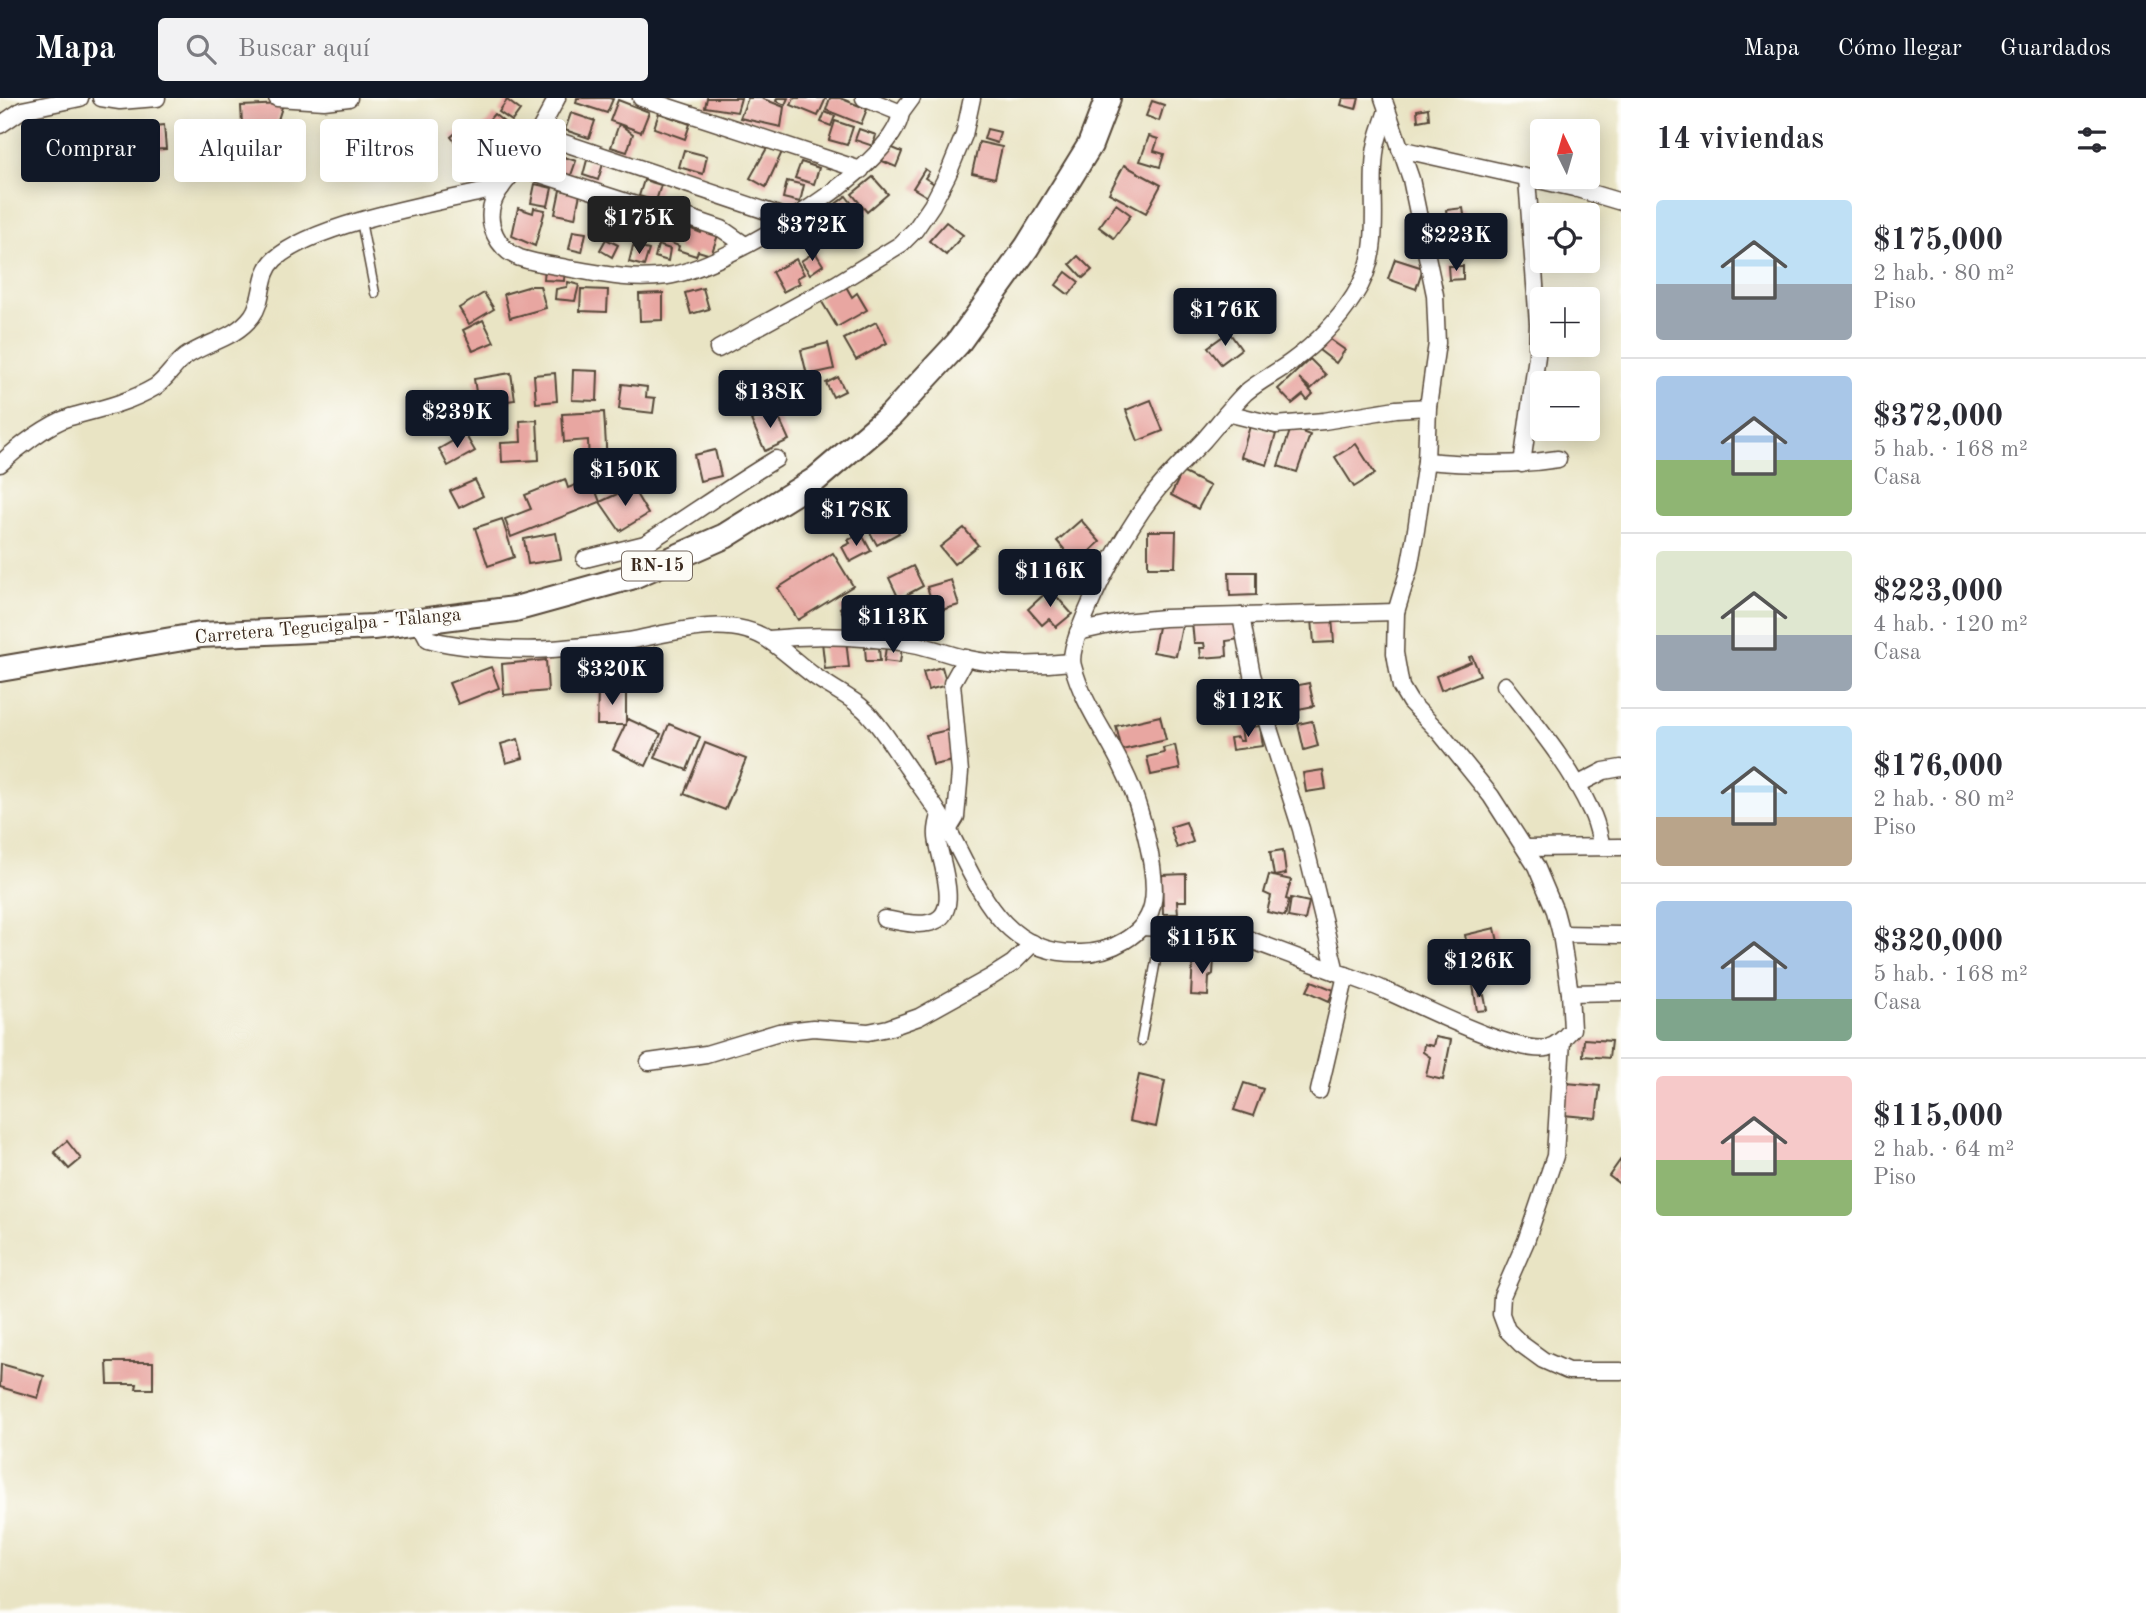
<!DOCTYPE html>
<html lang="es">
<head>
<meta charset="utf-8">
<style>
	body { margin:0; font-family:"Old Standard TT",serif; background:#f2f2f3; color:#2b2b33; height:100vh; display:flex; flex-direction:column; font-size:26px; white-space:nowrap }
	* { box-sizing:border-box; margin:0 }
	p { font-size:23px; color:#7c7c81 }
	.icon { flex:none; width:38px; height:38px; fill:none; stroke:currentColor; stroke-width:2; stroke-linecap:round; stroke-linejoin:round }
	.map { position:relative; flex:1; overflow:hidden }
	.side { display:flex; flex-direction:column; background:#fff; width:525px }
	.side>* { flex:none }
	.hud { position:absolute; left:21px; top:21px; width:665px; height:63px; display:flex; gap:14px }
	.needle { width:46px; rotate:355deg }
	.fabs { position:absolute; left:1530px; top:21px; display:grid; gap:14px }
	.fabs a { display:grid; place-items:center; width:70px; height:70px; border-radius:7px; background:#fff; box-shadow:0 4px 18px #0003; font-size:35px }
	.price { position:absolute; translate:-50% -60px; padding:0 16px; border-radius:7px; background:#111827; color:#fff; font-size:23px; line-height:46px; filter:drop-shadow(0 2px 4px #0008) }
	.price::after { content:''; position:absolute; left:50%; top:42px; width:21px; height:16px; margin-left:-10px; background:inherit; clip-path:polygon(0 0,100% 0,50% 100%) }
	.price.selected { background:#222; color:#fff }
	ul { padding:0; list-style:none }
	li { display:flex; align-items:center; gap:21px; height:175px; padding:0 35px }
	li+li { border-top:2px solid #e1e1e2 }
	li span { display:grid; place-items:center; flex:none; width:196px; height:140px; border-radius:7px; color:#555 }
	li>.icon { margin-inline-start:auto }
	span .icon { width:84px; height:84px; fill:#fffc; stroke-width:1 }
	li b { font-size:30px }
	h2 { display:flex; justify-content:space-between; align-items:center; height:84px; padding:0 35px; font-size:30px }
	.tag { padding:0 24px; border-radius:7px; background:#fff; box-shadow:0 4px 18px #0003; font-size:24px; line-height:63px }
	.tag.selected { background:#111827; color:#fff }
	header { display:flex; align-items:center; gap:42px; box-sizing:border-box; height:98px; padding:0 35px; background:#111827; color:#fff }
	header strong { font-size:33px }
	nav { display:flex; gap:38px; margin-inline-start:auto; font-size:24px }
	.search { width:490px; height:63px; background:#f2f2f3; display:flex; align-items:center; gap:18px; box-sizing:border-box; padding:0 24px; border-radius:7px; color:#7c7c81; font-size:26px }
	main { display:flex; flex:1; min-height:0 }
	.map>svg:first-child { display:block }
</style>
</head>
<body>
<header>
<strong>Mapa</strong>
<div class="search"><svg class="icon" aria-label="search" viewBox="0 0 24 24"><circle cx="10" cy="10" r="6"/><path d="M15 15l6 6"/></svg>Buscar aquí</div>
<nav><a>Mapa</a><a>Cómo llegar</a><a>Guardados</a></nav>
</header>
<main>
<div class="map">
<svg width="1621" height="1515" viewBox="0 0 1621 1515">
	<rect width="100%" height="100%" fill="#fdfcf7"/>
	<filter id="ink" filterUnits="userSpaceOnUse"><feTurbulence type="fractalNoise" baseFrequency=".0143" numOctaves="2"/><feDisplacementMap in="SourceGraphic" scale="14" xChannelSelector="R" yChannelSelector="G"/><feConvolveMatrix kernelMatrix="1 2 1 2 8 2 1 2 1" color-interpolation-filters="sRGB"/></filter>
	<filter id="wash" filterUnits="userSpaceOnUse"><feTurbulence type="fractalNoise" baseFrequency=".00686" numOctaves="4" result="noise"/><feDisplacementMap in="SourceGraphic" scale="28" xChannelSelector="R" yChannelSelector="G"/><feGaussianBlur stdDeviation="1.57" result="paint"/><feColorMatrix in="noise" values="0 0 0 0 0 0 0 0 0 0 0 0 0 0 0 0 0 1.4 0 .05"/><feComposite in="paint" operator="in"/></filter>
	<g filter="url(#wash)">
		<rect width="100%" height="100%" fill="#e9e4c4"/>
		<g id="blocks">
			<g fill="#e8a6a1">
				<polygon points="577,0 609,0 613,1 607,15 576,5"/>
				<polygon points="707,0 741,0 737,14 705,9"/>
				<polygon points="748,0 761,0 784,9 781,29 740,20"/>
				<polygon points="777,0 788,0 785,7 776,3"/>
				<polygon points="794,0 826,0 818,18 791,7"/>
				<polygon points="830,0 840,0 867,11 861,26 826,12"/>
				<polygon points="1343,0 1359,0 1356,11 1341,7"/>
				<polygon points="507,2 520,12 512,23 499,14"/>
				<polygon points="618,2 649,14 641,34 619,26 633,36 627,54 611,49 619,26 610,23"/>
				<polygon points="1152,3 1164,7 1159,23 1146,18"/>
				<polygon points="283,6 277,25 242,26 241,8"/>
				<polygon points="1428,10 1429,21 1418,23 1417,12"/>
				<polygon points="825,14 835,18 831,28 821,24"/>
				<polygon points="571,15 595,23 589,40 565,32"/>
				<polygon points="659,15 690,26 685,41 654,30"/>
				<polygon points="494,16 516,34 499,55 476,37"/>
				<polygon points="835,23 853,29 847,47 829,42"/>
				<polygon points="164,27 166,51 147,52 145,29"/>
				<polygon points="465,27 477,41 463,54 451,39"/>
				<polygon points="859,31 876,37 873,48 855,42"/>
				<polygon points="987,31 1000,34 997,45 984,41"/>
				<polygon points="1149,38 1158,41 1154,53 1164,56 1160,69 1140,63"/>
				<polygon points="979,44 1002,49 995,80 972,75"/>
				<polygon points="100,46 102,53 90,57 88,50"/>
				<polygon points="888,48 902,54 896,69 882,63"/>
				<polygon points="767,50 782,54 766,89 750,80"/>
				<polygon points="684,52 707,58 703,76 679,69"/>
				<polygon points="463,54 473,67 467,72 457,59"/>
				<polygon points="549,54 576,63 570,80 543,71"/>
				<polygon points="587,62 603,66 598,82 583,77"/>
				<polygon points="801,64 819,70 814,86 795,80"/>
				<polygon points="1124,67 1161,87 1146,115 1109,95"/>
				<polygon points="925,71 929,74 925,80 936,87 928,99 913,90"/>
				<polygon points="873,79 888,96 867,114 852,96"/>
				<polygon points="644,82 661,87 656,103 639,98"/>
				<polygon points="787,83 804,87 800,104 783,100"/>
				<polygon points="535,86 552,90 548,108 531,105"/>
				<polygon points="560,92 580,96 575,120 555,116"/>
				<polygon points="846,98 861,117 829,142 814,123"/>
				<polygon points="1116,106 1131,117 1114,140 1099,129"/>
				<polygon points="518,110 533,115 534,110 545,112 535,148 512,138"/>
				<polygon points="1463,110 1466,130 1449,132 1446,112"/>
				<polygon points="687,121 694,124 691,131 701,135 703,128 719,134 711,157 698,153 696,158 678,152 679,148 661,141 666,126 683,132"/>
				<polygon points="946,124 963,137 946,157 929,143"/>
				<polygon points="573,133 586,135 582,154 569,151"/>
				<polygon points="606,141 618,147 612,159 600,152"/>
				<polygon points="658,147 670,151 668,163 655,159"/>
				<polygon points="633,148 649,152 644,168 629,164"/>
				<polygon points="815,154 823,167 810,176 801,163"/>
				<polygon points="1078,158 1092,172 1083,180 1070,166"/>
				<polygon points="796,161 804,176 797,180 800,185 783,194 772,174"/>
				<polygon points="1395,161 1423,170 1416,191 1388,181"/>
				<polygon points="545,168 565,170 564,183 544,182"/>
				<polygon points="1448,168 1463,168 1463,181 1449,182"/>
				<polygon points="1066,174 1079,184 1069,197 1056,187"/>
				<polygon points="568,184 579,187 575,203 555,201 556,191 567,189"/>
				<polygon points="844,185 852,199 857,195 867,212 837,229 819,199"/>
				<polygon points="531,188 540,188 546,210 510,220 504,196"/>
				<polygon points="703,190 709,211 691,216 685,195"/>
				<polygon points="581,191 608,192 607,214 580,213"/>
				<polygon points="484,195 494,211 469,226 459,210"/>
				<polygon points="663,195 663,222 640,223 639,196"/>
				<polygon points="483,222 494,244 473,253 463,232"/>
				<polygon points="876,224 887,245 856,262 844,241"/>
				<polygon points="1229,234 1241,251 1221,266 1208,249"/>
				<polygon points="1328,240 1345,252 1336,265 1319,252"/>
				<polygon points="828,245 834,271 807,277 801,252"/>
				<polygon points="1310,261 1326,277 1311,291 1299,280 1313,296 1307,302 1303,297 1292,306 1278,291"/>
				<polygon points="573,272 598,273 597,303 572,302"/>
				<polygon points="511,275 515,302 478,307 474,281"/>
				<polygon points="555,275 557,303 536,305 534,277"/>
				<polygon points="838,279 845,293 833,299 826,285"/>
				<polygon points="622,286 647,289 646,299 655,300 653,315 619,311"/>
				<polygon points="1151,302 1163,333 1138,343 1126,312"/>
				<polygon points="775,311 789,342 765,353 751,322"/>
				<polygon points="604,314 607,365 589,366 588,342 564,344 562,316"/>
				<polygon points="537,322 539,362 502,364 501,345 521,344 520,323"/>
				<polygon points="1250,328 1276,336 1267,367 1241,359"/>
				<polygon points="1291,330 1310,337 1297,374 1278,368"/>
				<polygon points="465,336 475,353 448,368 439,351"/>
				<polygon points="1356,346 1375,376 1354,389 1335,359"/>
				<polygon points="715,352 721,378 700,383 694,357"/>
				<polygon points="1182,374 1210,388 1198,411 1171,397"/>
				<polygon points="565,381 568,390 591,381 600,404 511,439 505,421 531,411 525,397"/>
				<polygon points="475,382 483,398 459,410 450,393"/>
				<polygon points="632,389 648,416 620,433 600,404"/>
				<polygon points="890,417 899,435 877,447 867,429"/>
				<polygon points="502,421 514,459 488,468 475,430"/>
				<polygon points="1081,422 1100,444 1091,452 1098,460 1083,473 1057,443"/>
				<polygon points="964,430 978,447 954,466 940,449"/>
				<polygon points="1148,433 1176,433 1175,469 1148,469"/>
				<polygon points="556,435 561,461 528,466 524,441"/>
				<polygon points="861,435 871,453 850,464 842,449 850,445 848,442"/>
				<polygon points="833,455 853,488 798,522 778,490"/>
				<polygon points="913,468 923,488 899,501 889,480"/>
				<polygon points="1229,474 1256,474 1256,497 1230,498"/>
				<polygon points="951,482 959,507 938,513 935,503 932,504 927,489"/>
				<polygon points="1050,491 1072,516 1056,529 1049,521 1042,527 1028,511"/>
				<polygon points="852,503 859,516 847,523 840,510"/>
				<polygon points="1238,520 1240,541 1226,543 1227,558 1201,560 1200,550 1205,550 1204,545 1194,545 1192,524"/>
				<polygon points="1332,520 1334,544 1314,545 1312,521"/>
				<polygon points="1159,524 1182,528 1176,558 1153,554"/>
				<polygon points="846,542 849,569 825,571 822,544"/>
				<polygon points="879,549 880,563 866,563 865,550"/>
				<polygon points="886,549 902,550 900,565 884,563"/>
				<polygon points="1472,558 1480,577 1441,592 1436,578 1471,564 1469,559"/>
				<polygon points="546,562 548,593 504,597 502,566"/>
				<polygon points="491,569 499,590 458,606 449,585"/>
				<polygon points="942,569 947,587 928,592 923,574"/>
				<polygon points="1309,585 1314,608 1288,613 1284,590"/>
				<polygon points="598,591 626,592 626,627 597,627"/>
				<polygon points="1160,618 1166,642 1122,652 1116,628"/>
				<polygon points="628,621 661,636 646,668 613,652"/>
				<polygon points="1312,623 1318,648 1304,652 1298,626"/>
				<polygon points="669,626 700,639 687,672 655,660"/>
				<polygon points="1260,628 1263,648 1232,652 1230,640 1237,639 1240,643 1243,643 1241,630"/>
				<polygon points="952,631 958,662 933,667 926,637"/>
				<polygon points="518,641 523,660 506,665 501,646"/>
				<polygon points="705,645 746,661 725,712 684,696"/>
				<polygon points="1175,647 1180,671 1151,677 1147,659 1164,655 1163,650"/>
				<polygon points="1323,672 1326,691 1306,694 1303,675"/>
				<polygon points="1186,724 1193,744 1177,750 1170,729"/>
				<polygon points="1283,752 1286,776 1274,778 1270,754"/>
				<polygon points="1186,776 1186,803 1177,803 1178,816 1163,816 1162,777"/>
				<polygon points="1269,777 1291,782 1286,801 1289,802 1285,818 1267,814 1271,798 1264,795"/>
				<polygon points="1291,800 1309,804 1305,822 1288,819"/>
				<polygon points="1495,830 1503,867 1472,873 1465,837"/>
				<polygon points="1193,860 1214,861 1213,876 1209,879 1208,898 1191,897"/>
				<polygon points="1441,862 1448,875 1437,881 1431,868"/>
				<polygon points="1312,883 1334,892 1329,903 1307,893"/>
				<polygon points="1478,886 1480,898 1484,897 1487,912 1477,913 1473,887"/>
				<polygon points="1435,939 1451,942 1443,982 1426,978 1430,959 1423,954 1424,946 1433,948"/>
				<polygon points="1584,941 1611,943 1609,960 1583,958"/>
				<polygon points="1139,977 1165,983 1156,1029 1129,1023"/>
				<polygon points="1244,985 1263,991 1253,1018 1234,1012"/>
				<polygon points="1566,985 1600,988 1596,1020 1563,1017"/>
				<polygon points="67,1043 81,1061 69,1071 54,1054"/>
				<polygon points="1621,1061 1621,1087 1609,1078"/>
				<polygon points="107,1264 153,1264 153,1291 136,1291 137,1286 108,1286"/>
				<polygon points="1,1266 44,1278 38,1300 0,1289"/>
			</g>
		</g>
	</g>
	<g filter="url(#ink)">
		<use href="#blocks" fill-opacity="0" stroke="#554637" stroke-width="2"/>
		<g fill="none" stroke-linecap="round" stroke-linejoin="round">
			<g stroke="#554637" stroke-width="11">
				<g id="service">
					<polyline points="361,123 375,195"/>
					<polyline points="1141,943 1162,830"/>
				</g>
			</g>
			<g stroke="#554637" stroke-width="19">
				<g id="minor">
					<polyline points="101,0 120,3 157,0"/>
					<polyline points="277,0 324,3 349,0"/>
					<path d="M557 0C546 21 535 42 522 62 514 76 500 87 494 102 484 125 498 152 520 160 535 165 551 167 567 170 601 176 631 183 667 178 721 171 893 72 901 15"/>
					<polyline points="641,0 861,72"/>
					<polyline points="864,0 901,15 912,0"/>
					<polyline points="0,27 22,12 80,0"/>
					<polyline points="538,36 790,121"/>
					<polyline points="1400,51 1574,90 1621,104"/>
					<polyline points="518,69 636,107 684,118 722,131 745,147"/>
					<polyline points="718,251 836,186 901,146 915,132 932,107 948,76 964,37 972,0"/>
					<polyline points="1227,315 1276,327 1324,323 1396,311 1428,309"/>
					<path d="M1426 363C1470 367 1514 368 1558 361"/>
					<path d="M0 366C17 350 48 326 70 319 100 311 128 305 155 289 167 281 173 268 185 259 206 244 235 241 252 218 265 201 258 177 275 161 316 124 445 103 501 90"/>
					<polyline points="1522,366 1537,258 1538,226 1527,81"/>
					<polyline points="585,461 645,446"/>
					<path d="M652 470 645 446C689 418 731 388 776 361"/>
					<path d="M1241 518 1252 577 1301 731 1336 874C1355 880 1374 887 1391 895 1423 909 1514 956 1547 950 1558 947 1565 939 1572 931L1570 895 1561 836 1555 813 1536 768 1491 698 1441 636 1410 604 1401 589 1395 555 1396 514 1409 471 1416 432 1426 363 1428 309 1437 245 1435 197 1411 81 1383 0"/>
					<path d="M419 524 428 541C463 551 527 554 564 550 586 548 607 546 628 543 672 535 730 515 770 543 785 553 798 566 813 577 832 591 858 602 872 620 886 636 897 655 909 672 919 687 931 702 940 717 976 777 994 858 1081 855 1109 855 1145 838 1152 808 1160 778 1139 703 1125 675 1109 639 1083 607 1073 568 1070 558 1075 544 1079 533 1096 488 1124 435 1153 397 1168 377 1186 361 1203 343 1217 327 1230 310 1245 295 1259 283 1276 275 1291 264 1314 247 1338 223 1354 198 1385 151 1369 107 1375 56 1376 41 1383 26 1387 12"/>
					<polyline points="1078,534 1123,524 1164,520 1396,514"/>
					<path d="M769 541C816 536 865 538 913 546 930 549 947 556 964 560 1000 568 1035 568 1071 564"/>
					<path d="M1505 587C1536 627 1570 667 1591 713 1597 724 1599 737 1602 749"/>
					<polyline points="1577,687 1604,673 1621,670"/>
					<polyline points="948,732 956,719 960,674 952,585 966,560"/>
					<polyline points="1525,750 1621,749"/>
					<path d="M884 821C898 823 914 828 928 825 965 819 939 762 937 739 936 731 938 725 940 717"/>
					<polyline points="1142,829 1229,834 1336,874"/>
					<polyline points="1561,836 1621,837"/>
					<polyline points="1570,895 1621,894"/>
					<polyline points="1562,942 1555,1058 1526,1143 1502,1198 1501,1216 1507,1232 1521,1246 1543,1262 1568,1273 1621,1273"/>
					<polyline points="649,964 706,956 779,934 813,930 868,934 888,930 919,919 991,879 1013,865 1033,845"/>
					<polyline points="1319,993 1346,877"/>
				</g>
			</g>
			<g stroke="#554637" stroke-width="28">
				<polyline id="primary" points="0,571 201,537 373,529 515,511 631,479 725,438 815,382 891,317 958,245 1027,149 1090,47 1108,0"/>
			</g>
			<use href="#service" stroke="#fff" stroke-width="8"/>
			<use href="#minor" stroke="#fff" stroke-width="16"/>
			<use href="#primary" stroke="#fff" stroke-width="24"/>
		</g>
	</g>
	<g text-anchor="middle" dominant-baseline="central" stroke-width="5" stroke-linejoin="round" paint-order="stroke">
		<rect fill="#fdfcf7" stroke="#75695f" stroke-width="2" x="622" y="453.5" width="70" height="29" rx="5"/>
		<g font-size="18" font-weight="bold" fill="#3b2a1e">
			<text x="657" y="468">RN-15</text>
		</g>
		<g font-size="19" fill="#3b2a1e" stroke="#fdfcf7">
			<text transform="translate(328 529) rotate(-5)">Carretera Tegucigalpa - Talanga</text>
		</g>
	</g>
</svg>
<div class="fabs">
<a><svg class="needle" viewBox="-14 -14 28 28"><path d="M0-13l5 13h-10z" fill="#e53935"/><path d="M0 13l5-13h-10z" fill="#7c7c81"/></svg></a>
<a><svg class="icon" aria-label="locate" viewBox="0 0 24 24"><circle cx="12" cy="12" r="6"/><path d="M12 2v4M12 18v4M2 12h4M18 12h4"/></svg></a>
<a>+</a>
<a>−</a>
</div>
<b class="price selected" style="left:639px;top:158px">$175K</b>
<b class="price" style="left:812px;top:165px">$372K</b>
<b class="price" style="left:1456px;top:175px">$223K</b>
<b class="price" style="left:1225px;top:250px">$176K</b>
<b class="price" style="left:770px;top:332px">$138K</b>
<b class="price" style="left:457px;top:352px">$239K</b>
<b class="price" style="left:625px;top:410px">$150K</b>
<b class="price" style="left:856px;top:450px">$178K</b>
<b class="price" style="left:1050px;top:511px">$116K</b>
<b class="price" style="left:893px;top:557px">$113K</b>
<b class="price" style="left:612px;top:609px">$320K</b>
<b class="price" style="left:1248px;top:641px">$112K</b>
<b class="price" style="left:1202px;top:878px">$115K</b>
<b class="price" style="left:1479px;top:901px">$126K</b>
<div class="hud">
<a class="tag selected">Comprar</a>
<a class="tag">Alquilar</a>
<a class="tag">Filtros</a>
<a class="tag">Nuevo</a>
</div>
</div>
<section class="side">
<h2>14 viviendas<svg class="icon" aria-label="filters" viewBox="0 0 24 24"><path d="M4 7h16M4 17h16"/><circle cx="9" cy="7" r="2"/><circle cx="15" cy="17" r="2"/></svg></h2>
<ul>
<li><span style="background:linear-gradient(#bfe0f5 60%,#9aa5b1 0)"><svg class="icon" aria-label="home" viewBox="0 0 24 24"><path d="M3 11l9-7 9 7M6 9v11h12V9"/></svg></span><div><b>$175,000</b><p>2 hab. · 80 m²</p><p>Piso</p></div></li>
<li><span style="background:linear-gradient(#a9c7e8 60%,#8fb573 0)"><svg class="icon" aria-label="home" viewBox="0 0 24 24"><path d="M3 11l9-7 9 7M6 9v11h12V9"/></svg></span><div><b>$372,000</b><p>5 hab. · 168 m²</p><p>Casa</p></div></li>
<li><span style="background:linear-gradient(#dfe7d0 60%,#9aa5b1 0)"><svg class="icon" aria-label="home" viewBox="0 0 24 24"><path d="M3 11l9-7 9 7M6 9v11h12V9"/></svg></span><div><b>$223,000</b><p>4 hab. · 120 m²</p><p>Casa</p></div></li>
<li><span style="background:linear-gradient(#bfe0f5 65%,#b9a48a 0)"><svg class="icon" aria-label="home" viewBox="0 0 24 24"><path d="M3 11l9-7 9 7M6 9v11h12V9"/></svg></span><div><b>$176,000</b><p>2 hab. · 80 m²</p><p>Piso</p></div></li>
<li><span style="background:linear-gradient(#a9c7e8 70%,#7fa58c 0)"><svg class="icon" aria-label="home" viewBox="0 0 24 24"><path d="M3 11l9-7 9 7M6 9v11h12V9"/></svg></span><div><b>$320,000</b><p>5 hab. · 168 m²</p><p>Casa</p></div></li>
<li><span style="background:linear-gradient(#f6c9c9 60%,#8fb573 0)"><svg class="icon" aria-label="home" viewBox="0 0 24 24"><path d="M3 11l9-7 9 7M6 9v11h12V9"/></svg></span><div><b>$115,000</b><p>2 hab. · 64 m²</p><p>Piso</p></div></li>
</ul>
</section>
</main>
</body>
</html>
